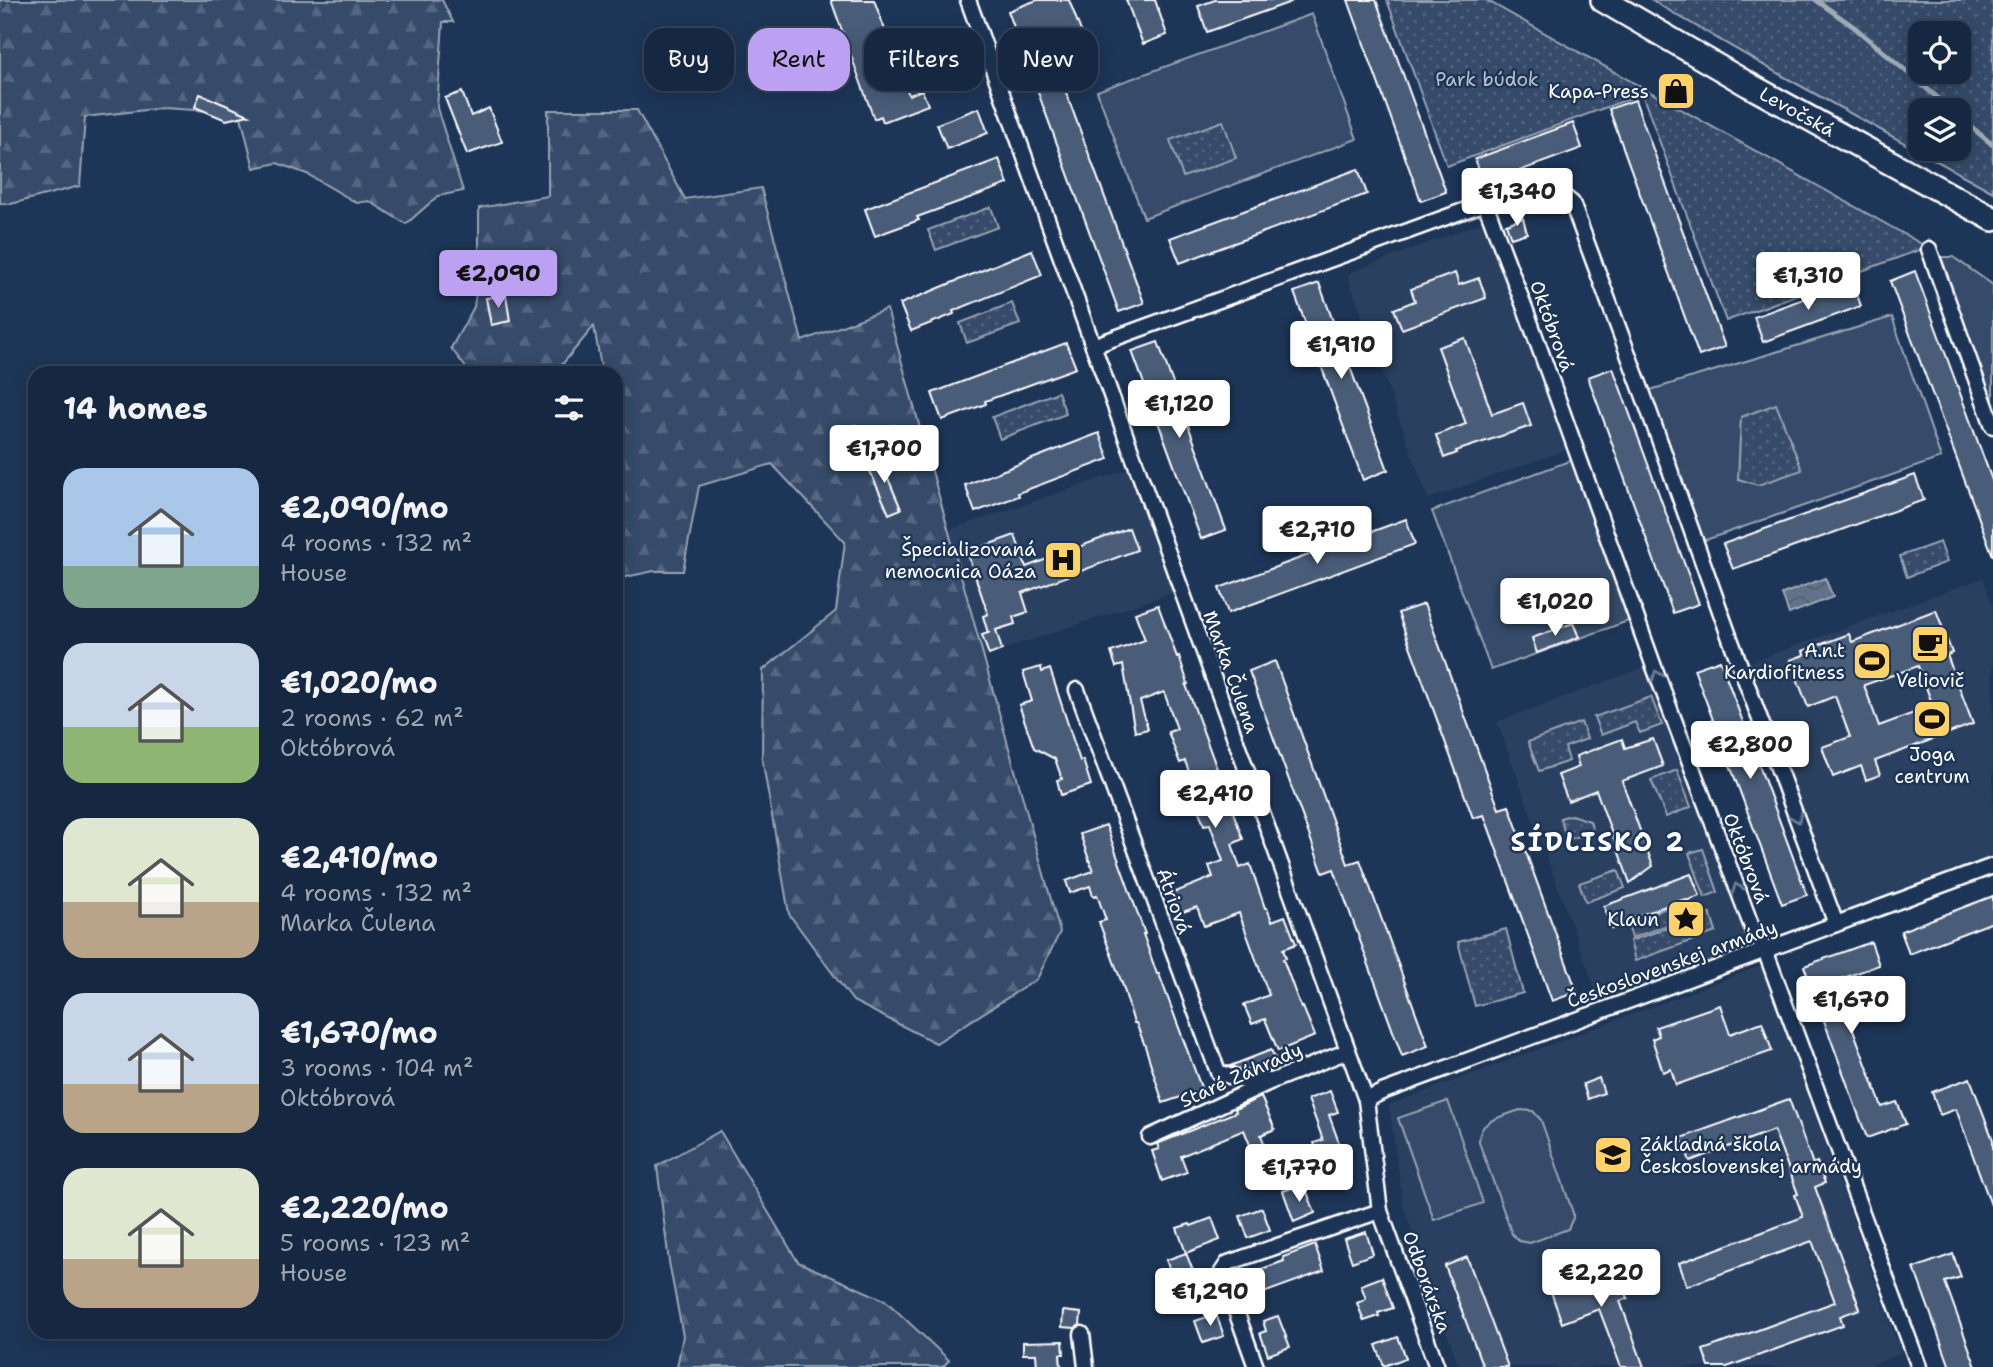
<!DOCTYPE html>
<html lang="en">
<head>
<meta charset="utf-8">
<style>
	body { margin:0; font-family:"Shantell Sans",sans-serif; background:#1f3048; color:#f1f3f6; height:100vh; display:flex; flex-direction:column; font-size:26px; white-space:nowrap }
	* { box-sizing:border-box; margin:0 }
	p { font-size:23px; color:#9ea6b1 }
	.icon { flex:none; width:38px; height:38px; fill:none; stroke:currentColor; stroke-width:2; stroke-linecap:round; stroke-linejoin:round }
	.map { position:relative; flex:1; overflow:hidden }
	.drawer { position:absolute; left:28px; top:366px; width:595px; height:973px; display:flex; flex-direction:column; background:#162841; border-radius:21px; box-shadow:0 4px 18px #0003,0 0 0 2px #35445a }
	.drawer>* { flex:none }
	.top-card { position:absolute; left:644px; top:28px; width:665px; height:63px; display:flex; gap:14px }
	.fabs { position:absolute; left:1908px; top:21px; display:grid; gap:14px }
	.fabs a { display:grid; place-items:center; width:63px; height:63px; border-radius:14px; background:#162841; box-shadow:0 4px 18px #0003,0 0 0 2px #35445a; font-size:35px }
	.price { position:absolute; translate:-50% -60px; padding:0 16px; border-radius:7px; background:#fff; color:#222; font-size:23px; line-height:46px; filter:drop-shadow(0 2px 4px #0008) }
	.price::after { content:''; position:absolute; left:50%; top:42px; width:21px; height:16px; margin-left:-10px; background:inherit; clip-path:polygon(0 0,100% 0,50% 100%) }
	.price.selected { background:#bca0f2; color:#111 }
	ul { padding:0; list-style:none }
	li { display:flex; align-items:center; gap:21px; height:175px; padding:0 35px }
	li span { display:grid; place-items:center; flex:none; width:196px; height:140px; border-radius:21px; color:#555 }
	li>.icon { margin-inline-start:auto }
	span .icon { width:84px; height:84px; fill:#fffc; stroke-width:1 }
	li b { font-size:30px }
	h2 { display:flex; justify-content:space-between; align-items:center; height:84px; padding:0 35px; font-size:30px }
	.pill { padding:0 24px; border-radius:21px; background:#162841; box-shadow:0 4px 18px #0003,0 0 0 2px #35445a; font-size:24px; line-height:63px }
	.pill.selected { background:#bca0f2; color:#111 }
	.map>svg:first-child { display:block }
</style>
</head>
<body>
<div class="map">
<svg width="1993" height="1367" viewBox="0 0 1993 1367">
	<defs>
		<pattern id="forest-firs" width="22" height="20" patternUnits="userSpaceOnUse" patternTransform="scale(1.75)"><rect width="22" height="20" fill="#364b69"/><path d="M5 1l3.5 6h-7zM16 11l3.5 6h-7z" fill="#546680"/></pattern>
		<pattern id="park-dots" width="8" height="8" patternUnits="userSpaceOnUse" patternTransform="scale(1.75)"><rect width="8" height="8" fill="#364b69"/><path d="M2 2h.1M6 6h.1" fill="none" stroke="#546680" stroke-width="1.8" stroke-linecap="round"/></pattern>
		<pattern id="water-waves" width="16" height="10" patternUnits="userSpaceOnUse" patternTransform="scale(1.75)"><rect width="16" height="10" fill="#617289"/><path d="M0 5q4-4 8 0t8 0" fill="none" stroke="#555d67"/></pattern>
	</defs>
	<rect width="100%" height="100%" fill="#1d3557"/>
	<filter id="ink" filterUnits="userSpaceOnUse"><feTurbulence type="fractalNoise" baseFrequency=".0143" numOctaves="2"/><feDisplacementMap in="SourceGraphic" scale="14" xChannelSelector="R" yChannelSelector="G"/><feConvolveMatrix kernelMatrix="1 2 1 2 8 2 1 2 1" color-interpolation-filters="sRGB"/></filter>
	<g filter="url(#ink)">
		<g fill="#2a4161">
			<polygon points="1483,222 1568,449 1428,499 1347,274"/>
			<polygon points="1135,467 1181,590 983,656 949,530"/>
			<polygon points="1983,578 1993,607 1993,865 1839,920 1745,664"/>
			<polygon points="1653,664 1765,950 1603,1010 1497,722"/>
			<polygon points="1761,966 1901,1353 1867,1367 1459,1367 1403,1205 1389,1105"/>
		</g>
		<g fill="#364b69" stroke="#9aa5b4" stroke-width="2">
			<polygon points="1312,14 1357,139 1144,218 1097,91"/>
			<polygon points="1941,257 1953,257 1993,285 1993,405"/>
			<polygon points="1892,317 1941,458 1700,542 1647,391"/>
			<polygon points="1572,460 1631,620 1491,670 1432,511"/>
			<polygon points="1448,1101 1483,1203 1434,1220 1398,1118"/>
			<path d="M1520 1110 1533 1111 1541 1120 1573 1213V1218L1568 1229 1530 1243 1519 1241 1512 1234 1479 1142C1478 1119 1502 1117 1520 1110Z"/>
		</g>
		<g fill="url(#forest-firs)" stroke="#9aa5b4" stroke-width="2">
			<polygon points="0,0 442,0 453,22 443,22 437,108 463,191 438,196 406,224 369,201 357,203 307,174 277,163 254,168 240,113 163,108 85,117 80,186 11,204 0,203"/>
			<polygon points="548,110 637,110 685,199 761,188 802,341 887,309 1060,932 1037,979 936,1043 853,1001 789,914 762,758 763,670 836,611 845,542 772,464 699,486 683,571 654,571 616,579 616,373 602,373 594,326 555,373 470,373 451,348 474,307 479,270 479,208 548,196"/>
			<polygon points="720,1131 798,1262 885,1300 949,1360 943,1367 677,1367 683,1336 669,1262 657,1166"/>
		</g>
		<g fill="url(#park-dots)" stroke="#9aa5b4" stroke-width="2" fill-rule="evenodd">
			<polygon points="1387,0 1486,0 1927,247 1726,321 1642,94 1447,166"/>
			<path d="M1651 0H1993V192L1779 74ZM1920 33H1958V72H1920ZM1920 110H1958V149H1920Z"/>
			<polygon points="1223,121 1236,158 1183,177 1170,140"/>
			<polygon points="991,207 998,227 936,250 928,230"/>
			<polygon points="1012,303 1020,324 967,343 960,323"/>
			<polygon points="1058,392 1066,414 1000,439 992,417"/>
			<polygon points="1776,404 1802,470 1758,485 1738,479 1741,417"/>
			<polygon points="1940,542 1947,562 1907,577 1900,556"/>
			<polygon points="1651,697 1662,725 1640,733 1635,722 1601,735 1594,717"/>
			<polygon points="1581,722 1587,739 1565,747 1569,761 1539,771 1528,742"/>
			<polygon points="1677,770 1691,807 1666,817 1651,780"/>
			<polygon points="1571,815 1590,821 1593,831 1567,840 1560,818"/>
			<polygon points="1703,849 1718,892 1705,897 1689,853"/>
			<polygon points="1618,870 1625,888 1586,902 1579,883"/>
			<polygon points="1678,904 1684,919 1632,938 1627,922"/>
			<polygon points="1710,913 1716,932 1635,961 1630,941"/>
			<polygon points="1506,929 1523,993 1475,1006 1458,942"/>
		</g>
		<polygon fill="url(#water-waves)" stroke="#a0aab8" stroke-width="2" points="1825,578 1833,597 1789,614 1782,594"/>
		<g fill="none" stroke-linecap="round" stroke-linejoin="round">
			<g stroke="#a0aab8" stroke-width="5">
				<polyline points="1816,0 1854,27 1952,110"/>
				<polyline points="1958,116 1993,145"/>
			</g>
		</g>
		<g fill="#4a5d79" stroke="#fff" stroke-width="2" fill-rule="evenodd">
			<polygon points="831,0 874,0 909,95 922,90 928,105 883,122 881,116 874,119"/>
			<polygon points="1037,0 1069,0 1082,34 1054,45 1062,66 1057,68 1144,303 1119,312 1008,11"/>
			<polygon points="1126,0 1155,0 1167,35 1143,44"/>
			<polygon points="1215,0 1290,0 1291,2 1207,32 1198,6"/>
			<polygon points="1348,0 1376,0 1446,192 1421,201"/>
			<polygon points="462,92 471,116 489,108 502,142 467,154 445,98"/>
			<polygon points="200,94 249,115 226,120 195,107"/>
			<polygon points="1635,100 1725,347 1699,356 1609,109"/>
			<polygon points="979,108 988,133 947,149 937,124"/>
			<polygon points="1573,123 1582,148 1484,184 1475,159"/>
			<polygon points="999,159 1008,184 917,217 919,220 875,236 865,209"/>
			<polygon points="1358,169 1367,194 1180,263 1170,238"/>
			<polygon points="1523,218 1527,233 1511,238 1506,224"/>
			<polygon points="1032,250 1042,275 953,311 954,314 911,331 900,304"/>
			<polygon points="1915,271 1993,483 1993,556 1890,281"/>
			<polygon points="1455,273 1459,285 1479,278 1486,298 1402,329 1394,309 1415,301 1411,289"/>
			<polygon points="1852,281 1861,306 1763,342 1754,317"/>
			<polygon points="1319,283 1388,470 1363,480 1294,292"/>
			<polygon points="506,295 510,321 491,325 486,298"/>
			<polygon points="1465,338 1492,414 1523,403 1531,426 1456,451 1457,453 1444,458 1436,435 1466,424 1438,347"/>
			<polygon points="1158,342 1226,530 1201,539 1132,351"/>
			<polygon points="1066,343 1076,368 985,401 986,404 942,420 932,393"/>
			<polygon points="1613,368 1699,604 1673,613 1588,377"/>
			<polygon points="1099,433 1109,459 1018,493 1019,496 975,512 965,485"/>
			<polygon points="879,457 901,509 889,514 866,462"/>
			<polygon points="1915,475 1924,500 1733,569 1723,544"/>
			<polygon points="1406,519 1415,544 1228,613 1219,588"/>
			<polygon points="1129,528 1137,550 1022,593 1028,612 1013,617 1015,624 996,630 1002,650 989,655 982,635 990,632 988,633 983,616 988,614 967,552 1015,535 1026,567"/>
			<polygon points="1424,604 1499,809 1509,806 1577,992 1552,1001 1484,815 1473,818 1398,613"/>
			<polygon points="1158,605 1177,657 1179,656 1188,684 1186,685 1243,839 1232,844 1240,868 1250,864 1265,908 1267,908 1272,921 1285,916 1296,944 1283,949 1286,958 1283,959 1301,1008 1303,1007 1315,1036 1278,1051 1265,1019 1252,1024 1244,1005 1269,995 1239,913 1204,926 1197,907 1180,913 1173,893 1213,877 1209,866 1223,861 1210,824 1204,825 1190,786 1194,785 1185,761 1180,763 1168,732 1177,729 1164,692 1140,701 1148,729 1135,732 1123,665 1116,667 1111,652 1145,640 1135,613"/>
			<path d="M1936 610 1952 653 1947 655 1973 724 1875 761 1880 775 1866 780 1861 766 1833 777 1822 747 1850 737 1835 696 1808 707 1790 660 1804 655 1803 651 1849 634 1852 642ZM1918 666 1933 706 1879 726 1864 685Z"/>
			<polygon points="1573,623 1579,637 1537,653 1532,638"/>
			<polygon points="1720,660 1807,895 1782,904 1694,669"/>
			<polygon points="1275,661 1348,864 1360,860 1428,1046 1402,1056 1334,869 1323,873 1249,671"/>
			<polygon points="1041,667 1042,672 1050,669 1080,761 1083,760 1091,785 1061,795 1057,780 1062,779 1055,759 1034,748 1019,705 1032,701 1023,672"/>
			<polygon points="1622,739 1625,748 1653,739 1663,766 1622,781 1653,866 1630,883 1596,790 1568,801 1558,775 1579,767 1576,756"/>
			<polygon points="1106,825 1145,934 1143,934 1157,974 1159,974 1202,1090 1163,1103 1145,1046 1136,1023 1134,1023 1123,986 1099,922 1106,920 1097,895 1093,896 1090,886 1070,893 1066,881 1093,871 1080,834"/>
			<polygon points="1691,874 1700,896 1686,901 1685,899 1624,921 1626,924 1612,929 1604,906"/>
			<polygon points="1993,896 1993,922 1909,954 1901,931"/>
			<polygon points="1871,942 1879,965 1835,981 1882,1107 1897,1102 1906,1124 1867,1138 1804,966"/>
			<polygon points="1720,1005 1730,1034 1762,1022 1772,1051 1676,1085 1671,1069 1663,1072 1652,1039 1659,1036 1656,1027"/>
			<polygon points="1271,1050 1278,1064 1268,1068 1270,1071 1242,1070 1230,1066"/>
			<polygon points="1599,1078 1604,1093 1588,1099 1583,1084"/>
			<polygon points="1970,1078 1993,1140 1993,1205 1991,1205 1956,1109 1940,1115 1932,1092"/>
			<polygon points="1330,1091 1338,1112 1329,1115 1348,1168 1326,1176 1314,1143 1323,1140 1308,1099"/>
			<polygon points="1261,1097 1275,1129 1261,1135 1272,1164 1251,1174 1246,1161 1255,1157 1244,1130 1181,1156 1187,1172 1162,1181 1152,1151 1159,1149 1157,1144 1236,1112 1235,1109"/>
			<polygon points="1789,1099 1813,1164 1817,1162 1825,1183 1815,1187 1860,1309 1840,1316 1843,1325 1727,1367 1709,1367 1703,1350 1835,1302 1812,1241 1687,1286 1679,1263 1803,1217 1795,1195 1798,1194 1774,1130 1690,1161 1681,1138"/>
			<polygon points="1298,1186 1301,1195 1307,1192 1315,1213 1294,1222 1283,1191"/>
			<polygon points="1262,1208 1270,1230 1248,1238 1240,1216"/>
			<polygon points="1212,1218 1220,1240 1186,1253 1177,1228 1190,1224 1191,1226"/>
			<polygon points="1366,1232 1373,1254 1352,1262 1344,1239"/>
			<polygon points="1315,1245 1324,1271 1247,1299 1239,1277 1284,1261 1283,1257"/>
			<polygon points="1186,1253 1199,1286 1177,1295 1168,1273 1171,1272 1166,1260"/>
			<polygon points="1953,1254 1961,1277 1945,1282 1976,1367 1950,1367 1914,1268"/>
			<polygon points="1467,1257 1504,1356 1508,1367 1483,1367 1445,1266"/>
			<polygon points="1615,1265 1628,1298 1620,1301 1644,1367 1621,1367 1599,1309 1562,1323 1550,1289"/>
			<polygon points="1382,1277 1393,1308 1378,1313 1379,1316 1364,1321 1357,1303 1366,1299 1361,1285"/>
			<polygon points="1063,1311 1081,1313 1080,1325 1075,1328 1062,1327"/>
			<polygon points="1216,1314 1224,1336 1203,1343 1195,1321"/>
			<polygon points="1278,1316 1290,1347 1268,1355 1260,1333 1266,1331 1263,1321"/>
			<polygon points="1398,1337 1406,1358 1384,1366 1376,1345"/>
			<polygon points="1063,1341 1064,1354 1060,1354 1061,1367 1037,1367 1036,1354 1023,1354 1023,1342"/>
		</g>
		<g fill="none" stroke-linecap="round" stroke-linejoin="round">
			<g stroke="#fff" stroke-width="19">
				<g id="street">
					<polyline points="968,0 1366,1100 1380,1211 1437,1367"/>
					<polyline points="1485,203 1529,319 1653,664 1753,930 1765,950 1919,1367"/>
					<polyline points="1929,249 1993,426"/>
					<polyline points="1093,346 1485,203 1548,184 1572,203 1644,397 1728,633 1836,924"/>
					<polyline points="1077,690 1218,1072 1240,1080 1272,1081"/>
					<polyline points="1366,1100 1382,1092 1993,866"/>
					<polyline points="1150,1137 1272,1081 1348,1051"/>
					<polyline points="1082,1334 1086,1367"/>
					<polyline points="1256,1367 1222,1272 1228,1263 1380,1211"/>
				</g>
			</g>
			<g stroke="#fff" stroke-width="28">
				<g id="primary">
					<path id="s1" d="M1603 0 1749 85 1993 219"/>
				</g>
			</g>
			<use href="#street" stroke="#1d3557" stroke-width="14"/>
			<use href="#primary" stroke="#1d3557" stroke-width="23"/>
		</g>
		<defs><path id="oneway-chevron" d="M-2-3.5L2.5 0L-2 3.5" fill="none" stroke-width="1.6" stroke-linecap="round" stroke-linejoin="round" transform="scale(1.75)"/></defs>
		<g stroke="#6c7c92">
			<use href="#oneway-chevron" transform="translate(1657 675) rotate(-111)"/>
			<use href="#oneway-chevron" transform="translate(1797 818) rotate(69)"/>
			<use href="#oneway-chevron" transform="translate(1737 888) rotate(-111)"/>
		</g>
	</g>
	<defs>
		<g id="shop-square" transform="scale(2.0125)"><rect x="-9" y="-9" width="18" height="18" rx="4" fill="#ffd166" stroke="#1d3557"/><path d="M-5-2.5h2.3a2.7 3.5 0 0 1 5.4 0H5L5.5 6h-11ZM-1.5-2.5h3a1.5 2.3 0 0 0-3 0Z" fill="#111"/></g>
		<g id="hospital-square" transform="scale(2.0125)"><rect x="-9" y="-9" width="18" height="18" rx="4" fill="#ffd166" stroke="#1d3557"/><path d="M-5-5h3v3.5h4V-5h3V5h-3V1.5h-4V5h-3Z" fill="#111"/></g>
		<g id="cafe-square" transform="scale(2.0125)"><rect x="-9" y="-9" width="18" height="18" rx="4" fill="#ffd166" stroke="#1d3557"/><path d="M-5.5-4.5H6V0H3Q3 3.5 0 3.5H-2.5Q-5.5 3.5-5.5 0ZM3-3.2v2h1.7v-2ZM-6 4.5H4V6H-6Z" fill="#111"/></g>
		<g id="stadium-square" transform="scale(2.0125)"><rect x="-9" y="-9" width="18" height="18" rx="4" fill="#ffd166" stroke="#1d3557"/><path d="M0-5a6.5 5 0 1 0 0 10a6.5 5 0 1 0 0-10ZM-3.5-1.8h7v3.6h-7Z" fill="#111"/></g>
		<g id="sight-square" transform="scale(2.0125)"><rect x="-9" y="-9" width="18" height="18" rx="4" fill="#ffd166" stroke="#1d3557"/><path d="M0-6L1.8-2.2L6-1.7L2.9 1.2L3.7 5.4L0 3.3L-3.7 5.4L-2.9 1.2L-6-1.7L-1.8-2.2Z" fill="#111"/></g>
		<g id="school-square" transform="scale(2.0125)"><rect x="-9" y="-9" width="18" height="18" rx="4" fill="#ffd166" stroke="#1d3557"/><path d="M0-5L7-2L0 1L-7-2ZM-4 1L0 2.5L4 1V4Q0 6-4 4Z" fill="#111"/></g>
	</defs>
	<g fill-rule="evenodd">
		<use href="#shop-square" x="1676" y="91"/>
		<use href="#hospital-square" x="1063" y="560"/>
		<use href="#cafe-square" x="1930" y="644"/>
		<use href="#stadium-square" x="1872" y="661"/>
		<use href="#stadium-square" x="1932" y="719"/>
		<use href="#sight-square" x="1686" y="919"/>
		<use href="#school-square" x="1613" y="1155"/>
	</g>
	<g text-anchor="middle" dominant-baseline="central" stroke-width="5" stroke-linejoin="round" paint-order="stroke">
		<g font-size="19" fill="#b9c0ca" stroke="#1d3557">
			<text x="1487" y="79">Park búdok</text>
		</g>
		<g font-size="19" fill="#fff" stroke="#1d3557" text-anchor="end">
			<text x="1649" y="91">Kapa-Press</text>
			<text x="1036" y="549">Špecializovaná<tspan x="1036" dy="22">nemocnica Oáza</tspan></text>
			<text x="1845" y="650">A.n.t<tspan x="1845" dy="22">Kardiofitness</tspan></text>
			<text x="1930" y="680" text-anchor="middle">Veliovič</text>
			<text x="1932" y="754" text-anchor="middle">Joga<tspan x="1932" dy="22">centrum</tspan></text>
			<text x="1659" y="919">Klaun</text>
			<text x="1640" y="1144" text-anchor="start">Základná škola<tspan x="1640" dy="22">Československej armády</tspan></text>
		</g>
		<g font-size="19" fill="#fff" stroke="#1d3557">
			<text stroke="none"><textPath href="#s1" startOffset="224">Levočská</textPath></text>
			<text transform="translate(1552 326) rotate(70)">Októbrová</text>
			<text transform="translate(1231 672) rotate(70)">Marka Čulena</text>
			<text transform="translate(1746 858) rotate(69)">Októbrová</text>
			<text transform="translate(1174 901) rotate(70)">Átriová</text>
			<text transform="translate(1672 964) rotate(-20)">Československej armády</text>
			<text transform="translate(1241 1075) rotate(-24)">Staré Záhrady</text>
			<text transform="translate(1427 1282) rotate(70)">Odborárska</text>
		</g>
		<g font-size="26" font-weight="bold" letter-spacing="2" fill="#fff" stroke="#1d3557">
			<text x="1598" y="841">SÍDLISKO 2</text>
		</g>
	</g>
</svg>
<div class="fabs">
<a><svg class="icon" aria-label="locate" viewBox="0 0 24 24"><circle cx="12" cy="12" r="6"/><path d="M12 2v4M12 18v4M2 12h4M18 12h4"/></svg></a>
<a><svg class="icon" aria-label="layers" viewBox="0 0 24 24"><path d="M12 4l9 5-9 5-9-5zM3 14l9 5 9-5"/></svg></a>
</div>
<b class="price" style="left:1517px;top:228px">€1,340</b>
<b class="price selected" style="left:498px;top:310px">€2,090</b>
<b class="price" style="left:1808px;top:312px">€1,310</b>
<b class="price" style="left:1341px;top:381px">€1,910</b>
<b class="price" style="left:1179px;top:440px">€1,120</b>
<b class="price" style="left:884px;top:485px">€1,700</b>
<b class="price" style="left:1317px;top:566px">€2,710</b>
<b class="price" style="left:1555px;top:638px">€1,020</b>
<b class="price" style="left:1750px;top:781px">€2,800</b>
<b class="price" style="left:1215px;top:830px">€2,410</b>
<b class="price" style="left:1851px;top:1036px">€1,670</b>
<b class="price" style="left:1299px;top:1204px">€1,770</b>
<b class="price" style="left:1601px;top:1309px">€2,220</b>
<b class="price" style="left:1210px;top:1328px">€1,290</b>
<div class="top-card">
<a class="pill">Buy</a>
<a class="pill selected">Rent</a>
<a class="pill">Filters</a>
<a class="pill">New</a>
</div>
<section class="drawer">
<h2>14 homes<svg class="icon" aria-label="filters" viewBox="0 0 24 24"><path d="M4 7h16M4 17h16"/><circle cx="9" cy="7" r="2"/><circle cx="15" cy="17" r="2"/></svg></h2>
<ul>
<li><span style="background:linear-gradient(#a9c7e8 70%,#7fa58c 0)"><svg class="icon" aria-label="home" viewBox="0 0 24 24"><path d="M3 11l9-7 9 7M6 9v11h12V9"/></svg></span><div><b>€2,090/mo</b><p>4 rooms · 132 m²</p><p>House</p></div></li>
<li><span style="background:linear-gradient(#c9d6e8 60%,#8fb573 0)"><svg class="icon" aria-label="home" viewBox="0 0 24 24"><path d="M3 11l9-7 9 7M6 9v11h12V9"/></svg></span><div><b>€1,020/mo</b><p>2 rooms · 62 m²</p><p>Októbrová</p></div></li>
<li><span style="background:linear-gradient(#dfe7d0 60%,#b9a48a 0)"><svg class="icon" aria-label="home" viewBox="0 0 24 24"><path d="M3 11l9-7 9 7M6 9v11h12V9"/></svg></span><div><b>€2,410/mo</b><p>4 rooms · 132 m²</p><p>Marka Čulena</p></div></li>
<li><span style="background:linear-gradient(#c9d6e8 65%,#b9a48a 0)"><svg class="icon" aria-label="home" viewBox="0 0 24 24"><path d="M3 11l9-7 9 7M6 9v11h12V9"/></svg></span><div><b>€1,670/mo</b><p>3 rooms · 104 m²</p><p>Októbrová</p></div></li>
<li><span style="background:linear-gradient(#dfe7d0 65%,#b9a48a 0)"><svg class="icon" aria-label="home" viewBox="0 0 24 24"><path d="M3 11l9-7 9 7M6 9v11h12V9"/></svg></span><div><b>€2,220/mo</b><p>5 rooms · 123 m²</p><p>House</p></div></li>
</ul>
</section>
</div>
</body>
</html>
